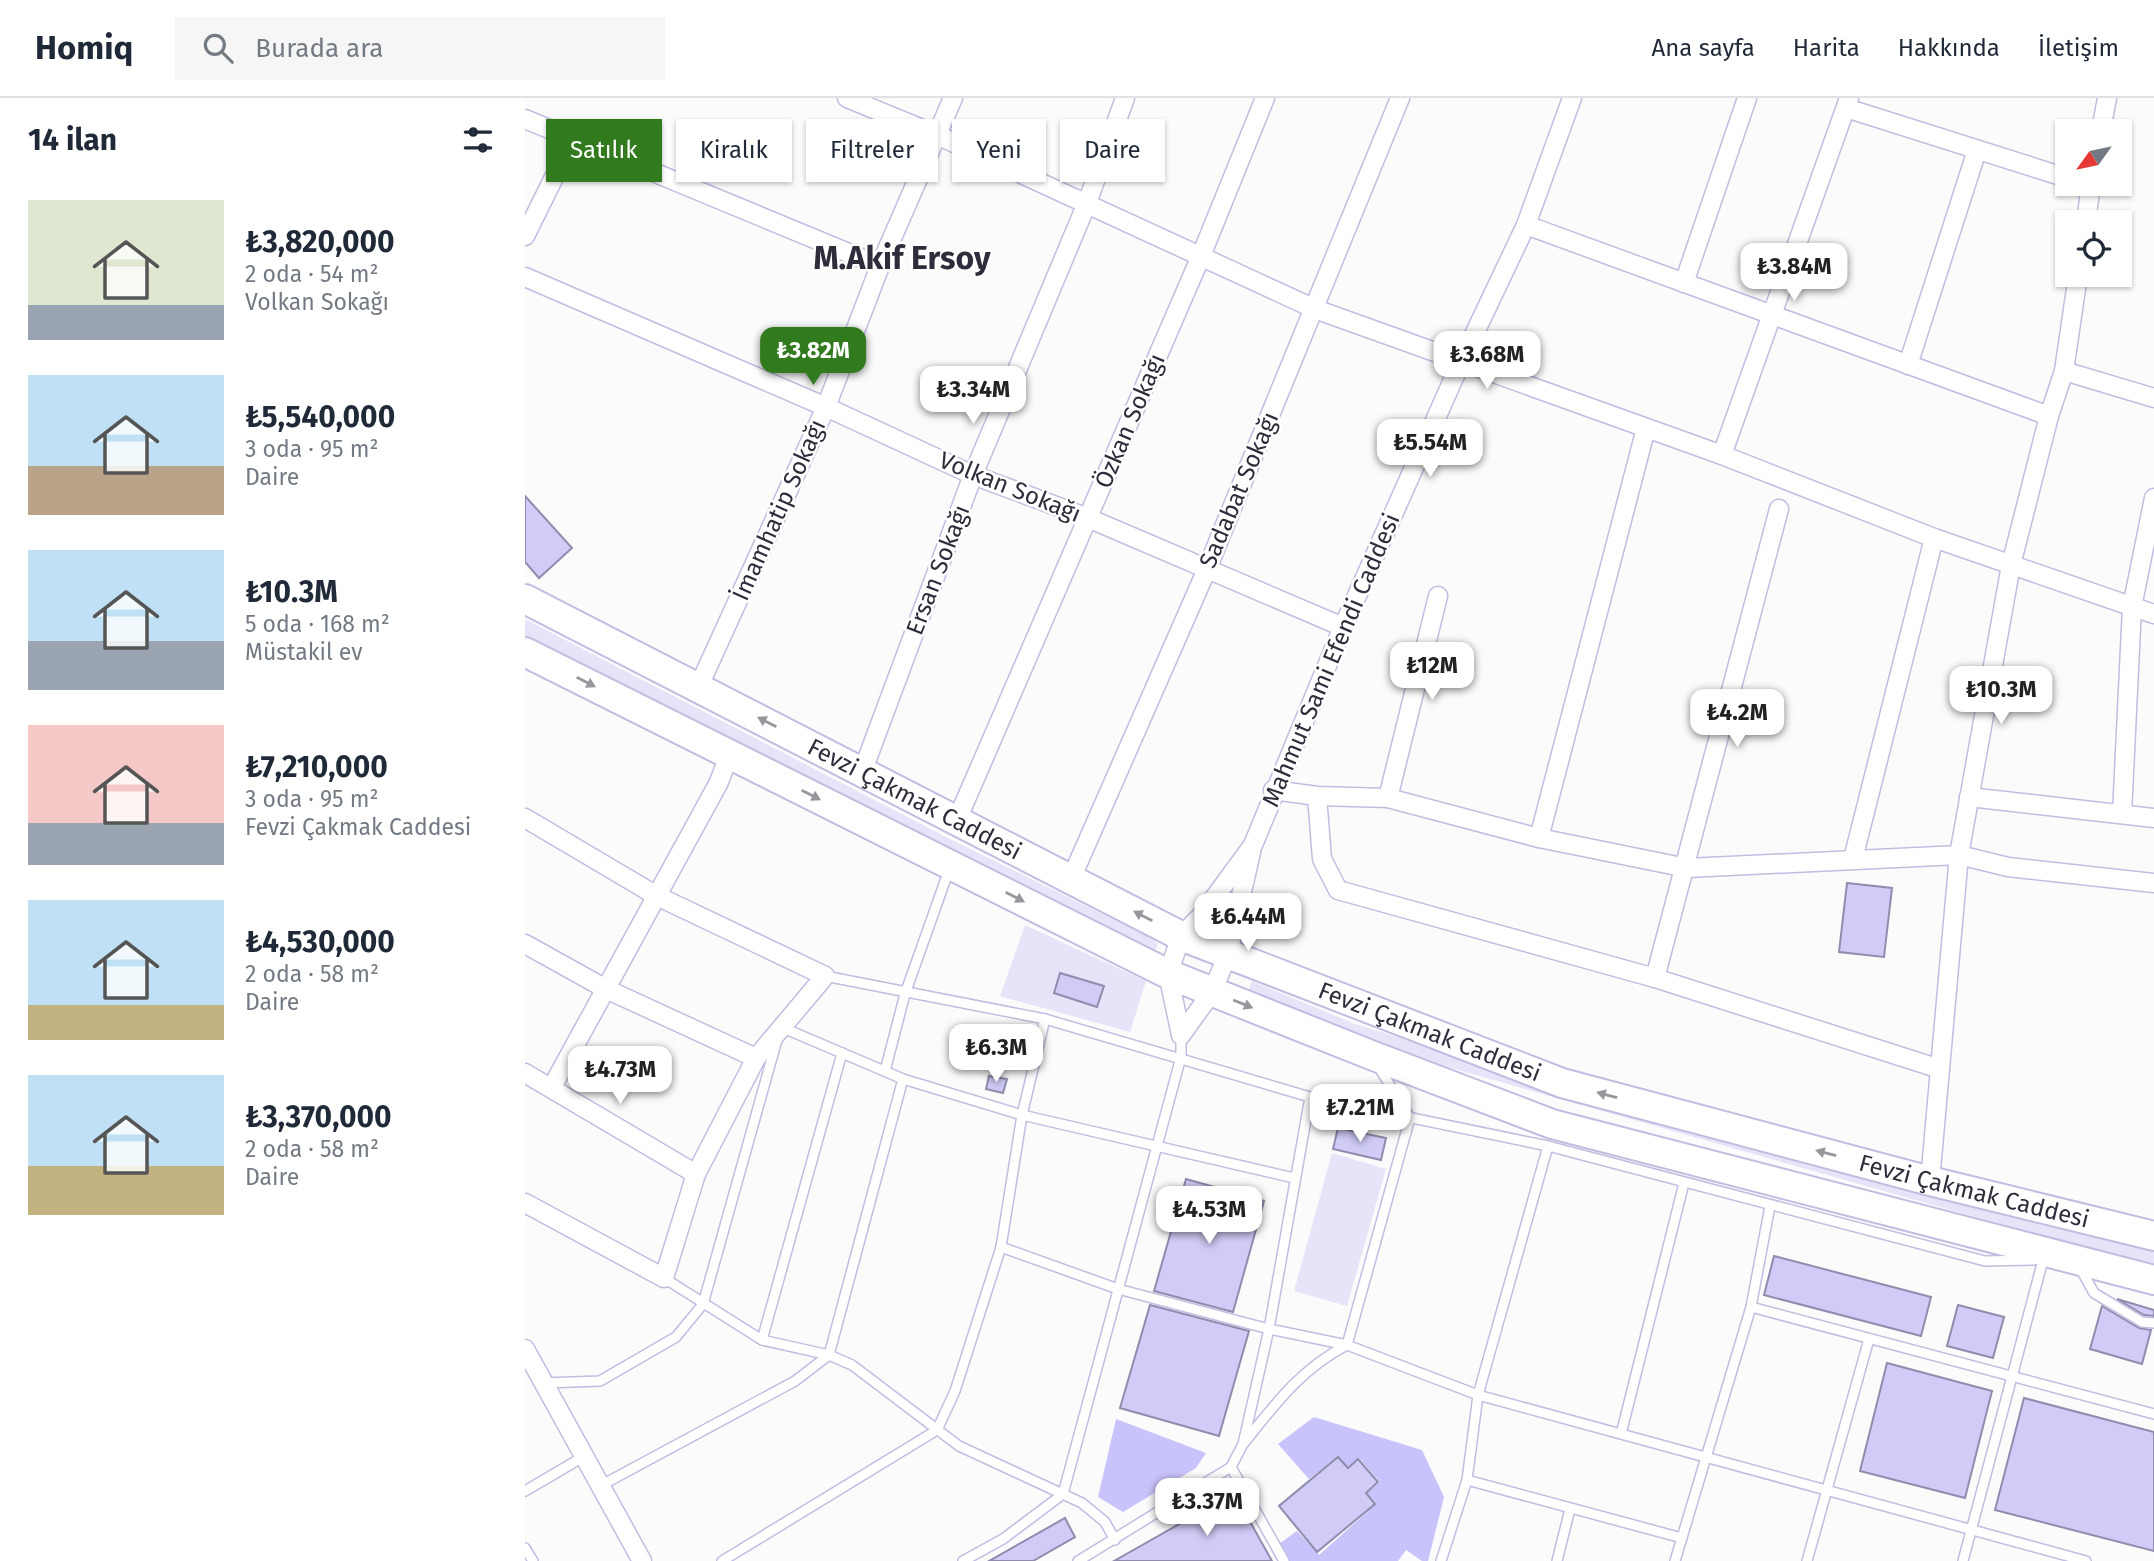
<!DOCTYPE html>
<html lang="tr">
<head>
<meta charset="utf-8">
<style>
	body { margin:0; font-family:"Fira Sans",sans-serif; background:#f6f6f7; color:#1f2937; height:100vh; display:flex; flex-direction:column; font-size:26px; white-space:nowrap }
	* { box-sizing:border-box; margin:0 }
	p { font-size:23px; color:#747a83 }
	.icon { flex:none; width:38px; height:38px; fill:none; stroke:currentColor; stroke-width:2; stroke-linecap:round; stroke-linejoin:round }
	.map { position:relative; flex:1; overflow:hidden }
	.panel { display:flex; flex-direction:column; background:#fff; width:525px }
	.panel>* { flex:none }
	.top-card { position:absolute; left:21px; top:21px; width:665px; height:63px; display:flex; gap:14px }
	.needle { width:46px; rotate:237deg }
	.tools { position:absolute; left:1530px; top:21px; display:grid; gap:14px }
	.tools a { display:grid; place-items:center; width:77px; height:77px; border-radius:0px; background:#fff; box-shadow:0 2px 5px #0004; font-size:35px }
	.price { position:absolute; translate:-50% -60px; padding:0 16px; border-radius:14px; background:#fff; color:#222; font-size:23px; line-height:46px; filter:drop-shadow(0 2px 4px #0008) }
	.price::after { content:''; position:absolute; left:50%; top:42px; width:21px; height:16px; margin-left:-10px; background:inherit; clip-path:polygon(0 0,100% 0,50% 100%) }
	.price.selected { background:#327a1e; color:#fff }
	ul { padding:0; list-style:none }
	li { display:flex; align-items:center; gap:21px; height:175px; padding:0 28px }
	li span { display:grid; place-items:center; flex:none; width:196px; height:140px; border-radius:0px; color:#555 }
	li>.icon { margin-inline-start:auto }
	span .icon { width:84px; height:84px; fill:#fffc; stroke-width:1 }
	li b { font-size:30px }
	h2 { display:flex; justify-content:space-between; align-items:center; height:84px; padding:0 28px; font-size:30px }
	.chip { padding:0 24px; border-radius:0px; background:#fff; box-shadow:0 2px 5px #0004; font-size:24px; line-height:63px }
	.chip.selected { background:#327a1e; color:#fff }
	header { display:flex; align-items:center; gap:42px; box-sizing:border-box; height:98px; padding:0 35px; background:#fff; border-bottom:2px solid #e0e1e3 }
	header strong { font-size:33px }
	nav { display:flex; gap:38px; margin-inline-start:auto; font-size:24px }
	.search { width:490px; height:63px; background:#f6f6f7; display:flex; align-items:center; gap:18px; box-sizing:border-box; padding:0 24px; border-radius:0px; color:#747a83; font-size:26px }
	main { display:flex; flex:1; min-height:0 }
	.map>svg:first-child { display:block }
</style>
</head>
<body>
<header>
<strong>Homiq</strong>
<div class="search"><svg class="icon" aria-label="search" viewBox="0 0 24 24"><circle cx="10" cy="10" r="6"/><path d="M15 15l6 6"/></svg>Burada ara</div>
<nav><a>Ana sayfa</a><a>Harita</a><a>Hakkında</a><a>İletişim</a></nav>
</header>
<main>
<section class="panel">
<h2>14 ilan<svg class="icon" aria-label="filters" viewBox="0 0 24 24"><path d="M4 7h16M4 17h16"/><circle cx="9" cy="7" r="2"/><circle cx="15" cy="17" r="2"/></svg></h2>
<ul>
<li><span style="background:linear-gradient(#dfe7d0 75%,#9aa5b1 0)"><svg class="icon" aria-label="home" viewBox="0 0 24 24"><path d="M3 11l9-7 9 7M6 9v11h12V9"/></svg></span><div><b>₺3,820,000</b><p>2 oda · 54 m²</p><p>Volkan Sokağı</p></div></li>
<li><span style="background:linear-gradient(#bfe0f5 65%,#b9a48a 0)"><svg class="icon" aria-label="home" viewBox="0 0 24 24"><path d="M3 11l9-7 9 7M6 9v11h12V9"/></svg></span><div><b>₺5,540,000</b><p>3 oda · 95 m²</p><p>Daire</p></div></li>
<li><span style="background:linear-gradient(#bfe0f5 65%,#9aa5b1 0)"><svg class="icon" aria-label="home" viewBox="0 0 24 24"><path d="M3 11l9-7 9 7M6 9v11h12V9"/></svg></span><div><b>₺10.3M</b><p>5 oda · 168 m²</p><p>Müstakil ev</p></div></li>
<li><span style="background:linear-gradient(#f6c9c9 70%,#9aa5b1 0)"><svg class="icon" aria-label="home" viewBox="0 0 24 24"><path d="M3 11l9-7 9 7M6 9v11h12V9"/></svg></span><div><b>₺7,210,000</b><p>3 oda · 95 m²</p><p>Fevzi Çakmak Caddesi</p></div></li>
<li><span style="background:linear-gradient(#bfe0f5 75%,#c2b280 0)"><svg class="icon" aria-label="home" viewBox="0 0 24 24"><path d="M3 11l9-7 9 7M6 9v11h12V9"/></svg></span><div><b>₺4,530,000</b><p>2 oda · 58 m²</p><p>Daire</p></div></li>
<li><span style="background:linear-gradient(#bfe0f5 65%,#c2b280 0)"><svg class="icon" aria-label="home" viewBox="0 0 24 24"><path d="M3 11l9-7 9 7M6 9v11h12V9"/></svg></span><div><b>₺3,370,000</b><p>2 oda · 58 m²</p><p>Daire</p></div></li>
</ul>
</section>
<div class="map">
<svg width="1629" height="1463" viewBox="0 0 1629 1463">
	<rect width="100%" height="100%" fill="#fbfbfb"/>
	<g fill="#e6e4f9">
		<polygon points="0,521 423,740 628,841 633,846 629,855 177,630 0,538"/>
		<polygon points="500,827 621,883 605,934 475,898"/>
		<polygon points="727,883 830,926 990,975 1629,1147 1629,1170 905,964 824,938 722,897"/>
		<polygon points="807,1055 861,1071 822,1208 769,1193"/>
	</g>
	<g fill="#c9c3fb">
		<polygon points="789,1319 897,1352 919,1399 903,1463 897,1463 881,1452 873,1463 764,1463 754,1446 772,1433 794,1457 851,1406 842,1395 855,1384 834,1360 822,1369 813,1358 784,1381 753,1346"/>
		<polygon points="591,1321 681,1355 671,1370 598,1414 573,1399"/>
	</g>
	<g fill="#d0ccf7" stroke="#8f8cad" stroke-width="2">
		<polygon points="0,398 47,450 14,480 0,464"/>
		<polygon points="1322,785 1367,790 1359,859 1314,854"/>
		<polygon points="535,875 579,888 572,909 529,895"/>
		<polygon points="464,978 482,981 478,995 461,991"/>
		<polygon points="813,1030 861,1040 856,1062 808,1051"/>
		<polygon points="661,1081 739,1103 708,1214 629,1193"/>
		<polygon points="1249,1158 1406,1199 1396,1238 1239,1197"/>
		<polygon points="1592,1201 1629,1212 1629,1218 1619,1217"/>
		<polygon points="625,1207 724,1233 694,1338 595,1310"/>
		<polygon points="1433,1207 1479,1219 1468,1260 1422,1248"/>
		<polygon points="1577,1208 1614,1230 1626,1232 1617,1266 1565,1251"/>
		<polygon points="1362,1265 1467,1293 1440,1400 1335,1373"/>
		<polygon points="1499,1300 1629,1334 1629,1453 1470,1412"/>
		<polygon points="813,1359 823,1370 833,1361 853,1384 841,1395 850,1406 792,1454 754,1408"/>
		<polygon points="709,1395 747,1463 589,1463 612,1450"/>
		<polygon points="540,1420 550,1439 508,1463 464,1463"/>
	</g>
	<g fill="none" stroke-linecap="round" stroke-linejoin="round">
		<g stroke="#c1bde1" stroke-width="12">
			<g id="service">
				<polyline points="300,878 520,921 785,999 1023,1048 1460,1163 1509,1162"/>
				<polyline points="256,929 378,981 497,1017 769,1080"/>
				<polyline points="360,973 380,896 425,769"/>
				<polyline points="476,1149 593,1191 744,1231 822,1247 953,1297 1561,1463"/>
				<polyline points="1554,1168 1569,1195 1617,1224 1629,1225"/>
				<polyline points="139,1180 237,1242 304,1257 327,1267 434,1348 557,1405 580,1424 590,1442"/>
				<polyline points="1226,1209 1629,1316"/>
				<polyline points="237,1242 317,955"/>
				<polyline points="19,1285 75,1283 151,1239 178,1206 252,942"/>
				<polyline points="1096,1336 1159,1085"/>
				<path d="M719 1345C750 1306 777 1270 822 1247L885 1020 853 968"/>
				<polyline points="706,1369 759,1463"/>
				<polyline points="942,1382 1157,1440"/>
				<polyline points="75,1388 270,1283 304,1257 378,981"/>
				<polyline points="0,1393 58,1359"/>
				<polyline points="0,1450 8,1463"/>
				<polyline points="197,1463 412,1332 430,1293 476,1149 497,1017 520,921"/>
				<polyline points="438,1463 478,1441 538,1396 656,959 656,937"/>
				<polyline points="553,1463 706,1369 718,1346 744,1231 785,999"/>
				<polyline points="916,1463 942,1382 953,1297 1023,1048"/>
				<polyline points="1032,1463 1045,1411"/>
				<polyline points="1150,1463 1226,1209 1245,1108"/>
				<polyline points="1282,1463 1344,1241"/>
				<polyline points="1438,1463 1518,1162"/>
			</g>
		</g>
		<g stroke="#c1bde1" stroke-width="21">
			<g id="minor">
				<polyline points="322,0 412,37 790,211 1197,357 1409,440 1629,516"/>
				<polyline points="1321,10 1542,80"/>
				<polyline points="0,21 355,168"/>
				<polyline points="1576,33 1582,0"/>
				<polyline points="1561,124 1566,86"/>
				<polyline points="1001,127 1524,318"/>
				<polyline points="0,138 48,41"/>
				<polyline points="0,179 301,309 448,377 563,420 818,529"/>
				<polyline points="1159,185 1222,0"/>
				<polyline points="1383,267 1452,52"/>
				<polyline points="1539,273 1629,300"/>
				<polyline points="1197,357 1324,0"/>
				<polyline points="173,590 301,309 355,168 428,0"/>
				<polyline points="338,672 448,377 562,105 600,0"/>
				<polyline points="748,692 792,698 863,700 1014,740 1162,770 1434,757 1483,769 1629,785"/>
				<polyline points="792,698 797,761 813,792 1130,880 1415,971"/>
				<polyline points="1444,699 1629,720"/>
				<polyline points="863,700 913,498"/>
				<polyline points="1597,716 1607,509 1629,400"/>
				<polyline points="0,720 132,798 300,878 231,960 171,1076 139,1180 0,1105"/>
				<polyline points="432,722 676,158 740,0"/>
				<polyline points="1014,740 1121,330"/>
				<polyline points="1328,761 1409,440"/>
				<polyline points="546,781 682,471 875,0"/>
				<polyline points="0,846 81,891 231,960"/>
				<polyline points="1130,880 1254,411"/>
				<polyline points="656,937 643,876 656,838 676,818 728,747 818,529 936,264 1001,127 1047,0"/>
				<polyline points="656,937 687,894 703,856 726,754"/>
				<polyline points="0,975 171,1076"/>
				<polyline points="27,989 193,686 205,656"/>
				<polyline points="1405,1083 1434,757 1486,467 1524,318 1539,273 1553,177"/>
				<polyline points="0,1251 117,1463"/>
			</g>
		</g>
		<g stroke="#c1bde1" stroke-width="32">
			<g id="primary">
				<path id="s1" d="M0 501 656 838 1037 985 1405 1083 1629 1138"/>
				<polyline points="0,554 643,876 846,957 1027,1026 1629,1182"/>
			</g>
		</g>
		<use href="#service" stroke="#fff" stroke-width="9"/>
		<use href="#minor" stroke="#fff" stroke-width="18"/>
		<use href="#primary" stroke="#fff" stroke-width="28"/>
	</g>
	<defs><path id="oneway-solid" d="M-6-.8H1V-3.2L6.5 0L1 3.2V.8H-6Z" transform="scale(1.75)"/></defs>
	<g fill="#96969d">
		<use href="#oneway-solid" transform="translate(61 584) rotate(27)"/>
		<use href="#oneway-solid" transform="translate(242 624) rotate(-153)"/>
		<use href="#oneway-solid" transform="translate(286 697) rotate(27)"/>
		<use href="#oneway-solid" transform="translate(490 799) rotate(27)"/>
		<use href="#oneway-solid" transform="translate(618 818) rotate(-153)"/>
		<use href="#oneway-solid" transform="translate(718 906) rotate(22)"/>
		<use href="#oneway-solid" transform="translate(1082 997) rotate(-165)"/>
		<use href="#oneway-solid" transform="translate(1301 1055) rotate(-165)"/>
	</g>
	<g text-anchor="middle" dominant-baseline="central" stroke-width="5" stroke-linejoin="round" paint-order="stroke">
		<g font-size="24" fill="#2e2d3b" stroke="#fff">
			<text transform="translate(605 323) rotate(-67)">Özkan Sokağı</text>
			<text transform="translate(485 389) rotate(22)">Volkan Sokağı</text>
			<text transform="translate(714 392) rotate(-67)">Sadabat Sokağı</text>
			<text transform="translate(254 412) rotate(-66)">İmamhatip Sokağı</text>
			<text transform="translate(413 472) rotate(-69)">Ersan Sokağı</text>
			<text transform="translate(806 562) rotate(-67)">Mahmut Sami Efendi Caddesi</text>
			<text stroke="none"><textPath href="#s1" startOffset="438">Fevzi Çakmak Caddesi</textPath></text>
			<text stroke="none"><textPath href="#s1" startOffset="1004">Fevzi Çakmak Caddesi</textPath></text>
			<text stroke="none"><textPath href="#s1" startOffset="1572">Fevzi Çakmak Caddesi</textPath></text>
		</g>
		<g font-size="32" font-weight="bold" fill="#2e2d3b" stroke="#fff">
			<text x="377" y="160">M.Akif Ersoy</text>
		</g>
	</g>
</svg>
<div class="tools">
<a><svg class="needle" viewBox="-14 -14 28 28"><path d="M0-13l5 13h-10z" fill="#e53935"/><path d="M0 13l5-13h-10z" fill="#747a83"/></svg></a>
<a><svg class="icon" aria-label="locate" viewBox="0 0 24 24"><circle cx="12" cy="12" r="6"/><path d="M12 2v4M12 18v4M2 12h4M18 12h4"/></svg></a>
</div>
<b class="price" style="left:1269px;top:205px">₺3.84M</b>
<b class="price selected" style="left:288px;top:289px">₺3.82M</b>
<b class="price" style="left:962px;top:293px">₺3.68M</b>
<b class="price" style="left:448px;top:328px">₺3.34M</b>
<b class="price" style="left:905px;top:381px">₺5.54M</b>
<b class="price" style="left:907px;top:604px">₺12M</b>
<b class="price" style="left:1476px;top:628px">₺10.3M</b>
<b class="price" style="left:1212px;top:651px">₺4.2M</b>
<b class="price" style="left:723px;top:855px">₺6.44M</b>
<b class="price" style="left:471px;top:986px">₺6.3M</b>
<b class="price" style="left:95px;top:1008px">₺4.73M</b>
<b class="price" style="left:835px;top:1046px">₺7.21M</b>
<b class="price" style="left:684px;top:1148px">₺4.53M</b>
<b class="price" style="left:682px;top:1440px">₺3.37M</b>
<div class="top-card">
<a class="chip selected">Satılık</a>
<a class="chip">Kiralık</a>
<a class="chip">Filtreler</a>
<a class="chip">Yeni</a>
<a class="chip">Daire</a>
</div>
</div>
</main>
</body>
</html>
